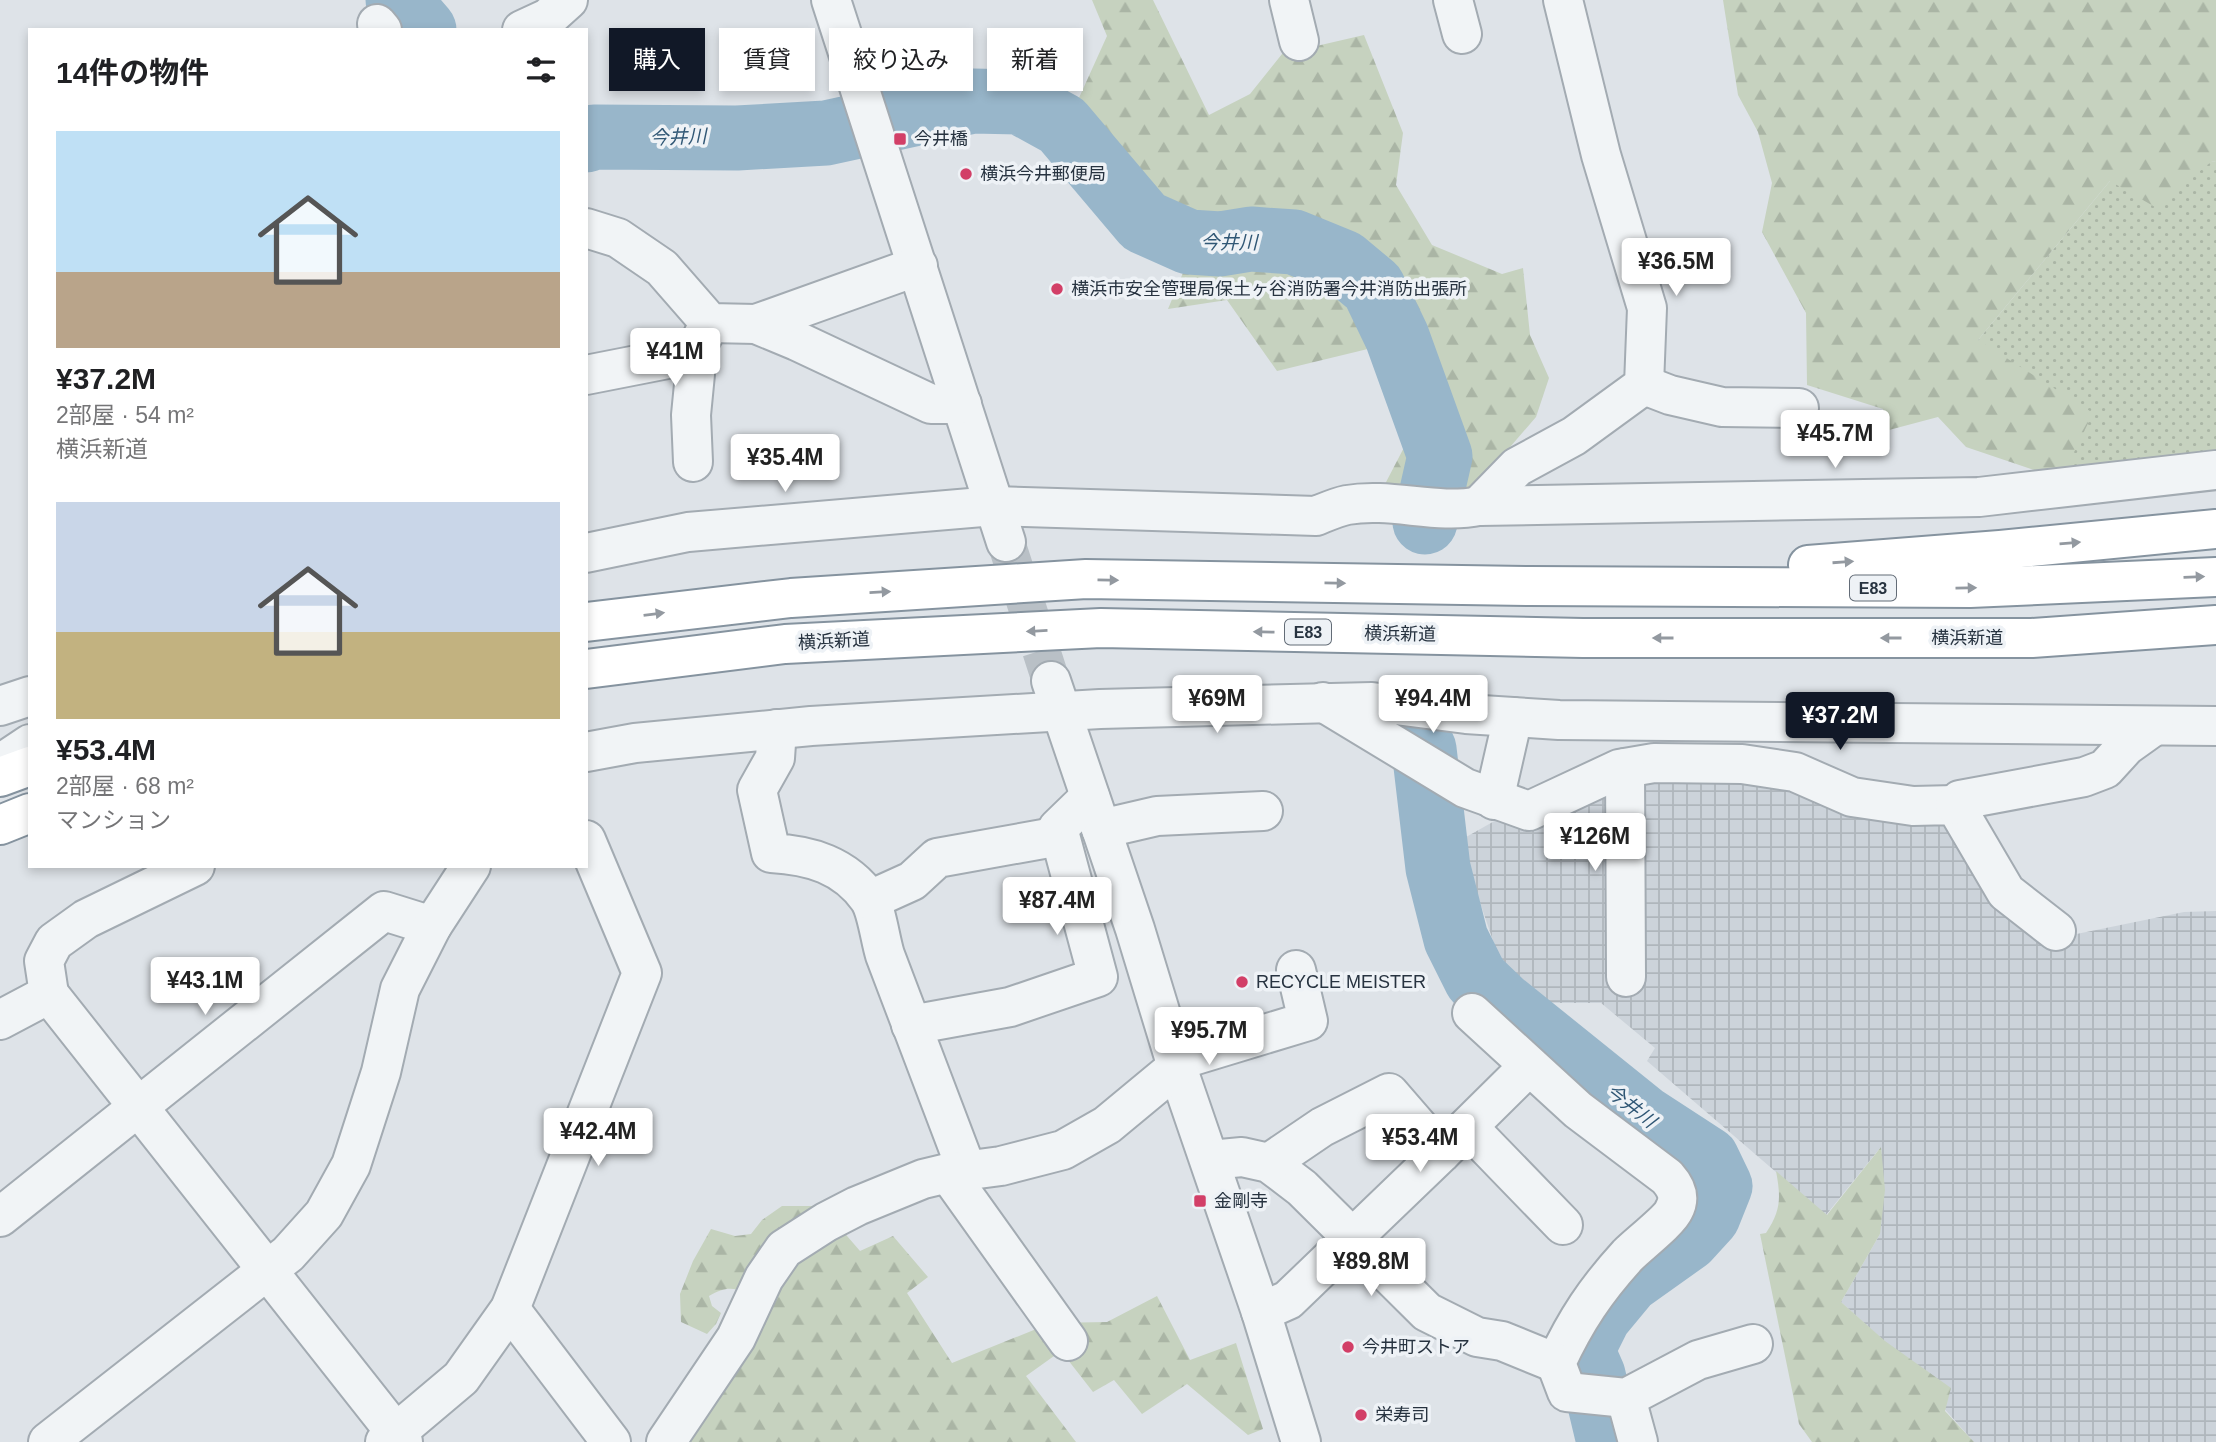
<!DOCTYPE html>
<html lang="ja">
<head>
<meta charset="utf-8">
<style>
	body { margin:0; font-family:Arial,"Noto Sans JP",sans-serif; background:#f2f2f2; color:#202124; height:100vh; display:flex; flex-direction:column; font-size:26px; white-space:nowrap }
	* { box-sizing:border-box; margin:0 }
	p { font-size:23px; color:#757577 }
	.icon { flex:none; width:38px; height:38px; fill:none; stroke:currentColor; stroke-width:2; stroke-linecap:round; stroke-linejoin:round }
	.map { position:relative; flex:1; overflow:hidden }
	.side { position:absolute; left:28px; top:28px; width:560px; height:840px; display:flex; flex-direction:column; background:#fff; border-radius:0px; box-shadow:0 4px 10px #0003 }
	.side>* { flex:none }
	.guide { position:absolute; left:609px; top:28px; width:665px; height:63px; display:flex; gap:14px }
	.price { position:absolute; translate:-50% -60px; padding:0 16px; border-radius:7px; background:#fff; color:#222; font-size:23px; line-height:46px; filter:drop-shadow(0 2px 4px #0008) }
	.price::after { content:''; position:absolute; left:50%; top:42px; width:21px; height:16px; margin-left:-10px; background:inherit; clip-path:polygon(0 0,100% 0,50% 100%) }
	.price.current { background:#111827; color:#fff }
	ul { padding:0; list-style:none }
	li { display:grid; align-content:center; gap:14px; height:371px; padding:0 28px }
	li span { display:grid; place-items:center; height:217px; border-radius:0px; color:#555 }
	li>.icon { margin-inline-start:auto }
	span .icon { width:126px; height:126px; fill:#fffc; stroke-width:1 }
	li b { font-size:30px }
	h2 { display:flex; justify-content:space-between; align-items:center; height:84px; padding:0 28px; font-size:30px }
	.tag { padding:0 24px; border-radius:0px; background:#fff; box-shadow:0 4px 10px #0003; font-size:24px; line-height:63px }
	.tag.current { background:#111827; color:#fff }
	.map>svg:first-child { display:block }
</style>
</head>
<body>
<div class="map">
<svg width="2216" height="1442" viewBox="0 0 2216 1442">
	<defs>
		<pattern id="industrial-grid" width="8" height="8" patternUnits="userSpaceOnUse" patternTransform="scale(1.75)"><rect width="8" height="8" fill="#ccd3da"/><path d="M0 4h8M4 0v8" fill="none" stroke="#afb6bc"/></pattern>
		<pattern id="grass-dots" width="8" height="8" patternUnits="userSpaceOnUse" patternTransform="scale(1.75)"><rect width="8" height="8" fill="#c6d2bf"/><path d="M2 2h.1M6 6h.1" fill="none" stroke="#aab5a5" stroke-width="1.8" stroke-linecap="round"/></pattern>
		<pattern id="forest-firs" width="22" height="20" patternUnits="userSpaceOnUse" patternTransform="scale(1.75)"><rect width="22" height="20" fill="#c6d2bf"/><path d="M5 1l3.5 6h-7zM16 11l3.5 6h-7z" fill="#aab5a5"/></pattern>
	</defs>
	<rect width="100%" height="100%" fill="#dee3e8"/>
	<polygon fill="url(#industrial-grid)" points="1606,758 1946,798 2057,938 2184,912 2216,911 2216,1442 1974,1442 1884,1341 1841,1302 1880,1234 1880,1148 1826,1215 1647,1061 1655,1048 1601,1003 1537,1003 1503,970 1459,841"/>
	<polygon fill="url(#grass-dots)" points="2216,161 2216,459 2061,479 1978,340 2110,181"/>
	<g fill="url(#forest-firs)">
		<polygon points="1092,0 1153,0 1209,115 1250,94 1282,54 1364,35 1403,133 1396,185 1432,245 1502,274 1523,268 1530,335 1549,378 1536,417 1468,496 1384,486 1411,434 1426,362 1376,347 1277,371 1227,300 1168,309 1192,251 1123,244 1091,181 1028,132 939,133 896,104 957,81 1031,87 1078,100 1107,36"/>
		<polygon points="1723,0 2216,0 2216,161 2211,162 2155,207 2110,181 1978,340 2093,413 2061,479 1966,447 1938,417 1889,430 1883,409 1807,385 1806,313 1762,232 1772,183 1758,132 1738,95"/>
		<path d="M1881 1147 1885 1190 1880 1234 1841 1302 1885 1341 1951 1388 1945 1411 1974 1442H1812L1799 1424 1760 1234 1766 1233C1781 1210 1781 1198 1776 1171L1827 1215Z"/>
		<path d="M919 1164 835 1222 860 1251 893 1236 928 1277 907 1293 952 1363 1051 1323 1107 1322 1157 1296 1190 1360 1236 1343 1263 1429 1248 1435 1187 1384 1142 1414 1114 1380 1093 1392 1061 1351 1026 1376 1076 1442H671L762 1298C739 1290 730 1283 709 1296L712 1306 721 1313 716 1324 707 1334 681 1322 680 1294 693 1261 711 1229 735 1236 751 1234 762 1220 782 1206H812Z"/>
	</g>
	<g fill="none" stroke-linecap="round" stroke-linejoin="round">
		<g stroke="#98b6ca" stroke-width="65">
			<polyline points="398,0 424,30"/>
			<polyline points="586,140 594,137 737,138 826,133 973,101 1020,102 1062,125 1144,222 1189,242 1220,244 1251,239 1294,242 1343,262 1373,287 1397,337 1440,456 1425,522"/>
			<polyline points="1424,749 1438,868 1456,939 1476,979 1501,1003 1644,1118 1707,1159 1720,1186 1708,1216 1687,1239 1628,1281 1599,1316 1582,1350 1593,1375 1609,1442"/>
		</g>
		<polyline stroke="#b9c0c6" stroke-width="38" stroke-dasharray="38 19" stroke-linecap="butt" points="1006,542 1051,681"/>
		<g stroke="#a3abb2" stroke-width="42">
			<g id="minor">
				<polyline points="831,0 1006,542"/>
				<polyline points="1289,0 1299,41"/>
				<polyline points="1453,0 1462,34"/>
				<polyline points="377,24 382,30"/>
				<polyline points="522,30 548,18 568,0"/>
				<polyline points="586,228 618,238 662,268 710,323 756,324 797,341 931,404 962,404"/>
				<polyline points="756,324 918,266"/>
				<polyline points="693,354 695,374 691,415 693,462"/>
				<polyline points="586,375 693,354 710,323"/>
				<polyline points="1644,385 1670,395 1722,407 1799,408"/>
				<polyline points="1479,506 1517,467 1574,436 1644,385 1647,308 1601,155 1563,0"/>
				<path d="M586 553 688 532 994 506 1316 516C1326 512 1337 507 1347 505 1391 497 1436 515 1479 506L1979 497 2216 470"/>
				<polyline points="1051,681 1135,929 1177,1067 1261,1312 1301,1442"/>
				<polyline points="1323,702 1465,788 1529,811 1619,769 1654,763 1742,764 1795,772 1852,797 1913,806 1955,805 2006,892 2056,931"/>
				<polyline points="0,706 30,696"/>
				<path d="M777 729 775 758 757 790 771 853C810 855 845 865 869 899 877 911 880 939 885 955 912 1027 939 1099 967 1171"/>
				<polyline points="586,752 635,743 811,726 1100,709 1372,702 1466,714 1559,720 2216,726"/>
				<polyline points="0,764 30,744"/>
				<polyline points="1625,768 1626,977"/>
				<polyline points="1494,800 1513,717"/>
				<polyline points="1955,805 1960,800 2084,777 2105,769 2126,746 2154,726"/>
				<polyline points="1101,829 1157,816 1263,811"/>
				<polyline points="870,900 912,881 937,858 1060,836"/>
				<polyline points="49,994 44,961 54,942 86,919 195,866"/>
				<path d="M1472 1013 1578 1110 1667 1177C1676 1187 1681 1197 1674 1210 1670 1220 1638 1245 1628 1255 1596 1290 1576 1320 1556 1363L1567 1392 1626 1398 1698 1360 1753 1344"/>
				<polyline points="0,1020 49,994 403,1442"/>
				<polyline points="911,1025 1010,1007 1098,977 1058,828 1090,797"/>
				<polyline points="1176,1061 1308,1021 1296,970"/>
				<polyline points="1468,1127 1563,1225"/>
				<polyline points="1210,1160 1242,1157 1269,1163 1302,1188 1427,1312 1477,1337 1502,1341 1556,1363"/>
				<polyline points="1269,1163 1322,1127 1389,1093 1441,1153 1529,1066"/>
				<polyline points="948,1173 1068,1341"/>
				<polyline points="0,1217 384,911 432,926"/>
				<polyline points="510,1309 611,1442"/>
				<polyline points="1261,1312 1288,1300 1441,1153"/>
				<polyline points="1626,1398 1638,1442"/>
				<polyline points="48,1442 288,1254 324,1214 351,1165 381,1072 400,989 432,926 471,866"/>
				<polyline points="385,1442 461,1378 510,1309 642,973 586,840"/>
				<polyline points="666,1442 736,1338 764,1278 784,1249 826,1222 857,1206 923,1179 948,1173 1001,1166 1063,1150 1107,1125 1177,1067"/>
			</g>
		</g>
		<g stroke="#85939f" stroke-width="42">
			<g id="highway">
				<polyline points="1808,565 2000,550 2216,529"/>
				<polyline points="586,622 791,598 1086,579 1531,586 1970,588 2216,577"/>
				<polyline points="586,669 785,644 1101,628 1583,638 2032,638 2216,625"/>
				<polyline points="0,777 30,766"/>
				<polyline points="0,825 30,813"/>
			</g>
		</g>
		<use href="#minor" stroke="#f1f4f6" stroke-width="38"/>
		<use href="#highway" stroke="#fff" stroke-width="38"/>
	</g>
	<defs><path id="oneway-solid" d="M-6-.8H1V-3.2L6.5 0L1 3.2V.8H-6Z" transform="scale(1.75)"/></defs>
	<g fill="#9399a0">
		<use href="#oneway-solid" transform="translate(2070 543) rotate(-5)"/>
		<use href="#oneway-solid" transform="translate(1843 562) rotate(-4)"/>
		<use href="#oneway-solid" transform="translate(2194 577) rotate(-2)"/>
		<use href="#oneway-solid" transform="translate(1108 580) rotate(1)"/>
		<use href="#oneway-solid" transform="translate(1335 583) rotate(1)"/>
		<use href="#oneway-solid" transform="translate(1966 588) rotate(-1)"/>
		<use href="#oneway-solid" transform="translate(880 592) rotate(-3)"/>
		<use href="#oneway-solid" transform="translate(654 614) rotate(-7)"/>
		<use href="#oneway-solid" transform="translate(1037 631) rotate(177)"/>
		<use href="#oneway-solid" transform="translate(1264 632) rotate(-179)"/>
		<use href="#oneway-solid" transform="translate(1663 638) rotate(180)"/>
		<use href="#oneway-solid" transform="translate(1891 638) rotate(180)"/>
	</g>
	<g fill="#d23f67" stroke="#eef2f6" stroke-width="2.5">
		<rect x="893" y="132" width="14" height="14" rx="3.5"/>
		<circle cx="966" cy="174" r="7"/>
		<circle cx="1057" cy="289" r="7"/>
		<circle cx="1242" cy="982" r="7"/>
		<rect x="1193" y="1194" width="14" height="14" rx="3.5"/>
		<circle cx="1348" cy="1347" r="7"/>
		<circle cx="1361" cy="1415" r="7"/>
	</g>
	<g text-anchor="middle" dominant-baseline="central" stroke-width="7" stroke-linejoin="round" paint-order="stroke">
		<g fill="#eef2f6" stroke="#636c77" stroke-width="2">
			<rect x="1850" y="575.5" width="46" height="25" rx="5"/>
			<rect x="1285" y="619.5" width="46" height="25" rx="5"/>
		</g>
		<g font-size="16" font-weight="bold" fill="#273340">
			<text x="1873" y="588">E83</text>
			<text x="1308" y="632">E83</text>
		</g>
		<g font-size="18" fill="#273340" stroke="#eef2f6" text-anchor="start">
			<text x="914" y="139">今井橋</text>
			<text x="980" y="174">横浜今井郵便局</text>
			<text x="1071" y="289">横浜市安全管理局保土ヶ谷消防署今井消防出張所</text>
			<text x="1256" y="982">RECYCLE MEISTER</text>
			<text x="1214" y="1201">金剛寺</text>
			<text x="1362" y="1347">今井町ストア</text>
			<text x="1375" y="1415">栄寿司</text>
		</g>
		<g font-size="18" fill="#273340" stroke="#eef2f6">
			<text transform="translate(1400 634) rotate(1)">横浜新道</text>
			<text x="1967" y="638">横浜新道</text>
			<text transform="translate(834 641) rotate(-3)">横浜新道</text>
		</g>
		<g font-size="19" font-style="italic" fill="#305775" stroke="#eef2f6">
			<text transform="translate(678 137) rotate(-2)">今井川</text>
			<text x="1229" y="242">今井川</text>
			<text transform="translate(1631 1106) rotate(38)">今井川</text>
		</g>
	</g>
</svg>
<b class="price" style="left:1676px;top:298px">¥36.5M</b>
<b class="price" style="left:675px;top:388px">¥41M</b>
<b class="price" style="left:1835px;top:470px">¥45.7M</b>
<b class="price" style="left:785px;top:494px">¥35.4M</b>
<b class="price" style="left:1217px;top:735px">¥69M</b>
<b class="price" style="left:1433px;top:735px">¥94.4M</b>
<b class="price current" style="left:1840px;top:752px">¥37.2M</b>
<b class="price" style="left:1595px;top:873px">¥126M</b>
<b class="price" style="left:1057px;top:937px">¥87.4M</b>
<b class="price" style="left:205px;top:1017px">¥43.1M</b>
<b class="price" style="left:1209px;top:1067px">¥95.7M</b>
<b class="price" style="left:598px;top:1168px">¥42.4M</b>
<b class="price" style="left:1420px;top:1174px">¥53.4M</b>
<b class="price" style="left:1371px;top:1298px">¥89.8M</b>
<div class="guide">
<a class="tag current">購入</a>
<a class="tag">賃貸</a>
<a class="tag">絞り込み</a>
<a class="tag">新着</a>
</div>
<section class="side">
<h2>14件の物件<svg class="icon" aria-label="filters" viewBox="0 0 24 24"><path d="M4 7h16M4 17h16"/><circle cx="9" cy="7" r="2"/><circle cx="15" cy="17" r="2"/></svg></h2>
<ul>
<li><span style="background:linear-gradient(#bfe0f5 65%,#b9a48a 0)"><svg class="icon" aria-label="home" viewBox="0 0 24 24"><path d="M3 11l9-7 9 7M6 9v11h12V9"/></svg></span><div><b>¥37.2M</b><p>2部屋 · 54 m²</p><p>横浜新道</p></div></li>
<li><span style="background:linear-gradient(#c9d6e8 60%,#c2b280 0)"><svg class="icon" aria-label="home" viewBox="0 0 24 24"><path d="M3 11l9-7 9 7M6 9v11h12V9"/></svg></span><div><b>¥53.4M</b><p>2部屋 · 68 m²</p><p>マンション</p></div></li>
</ul>
</section>
</div>
</body>
</html>
